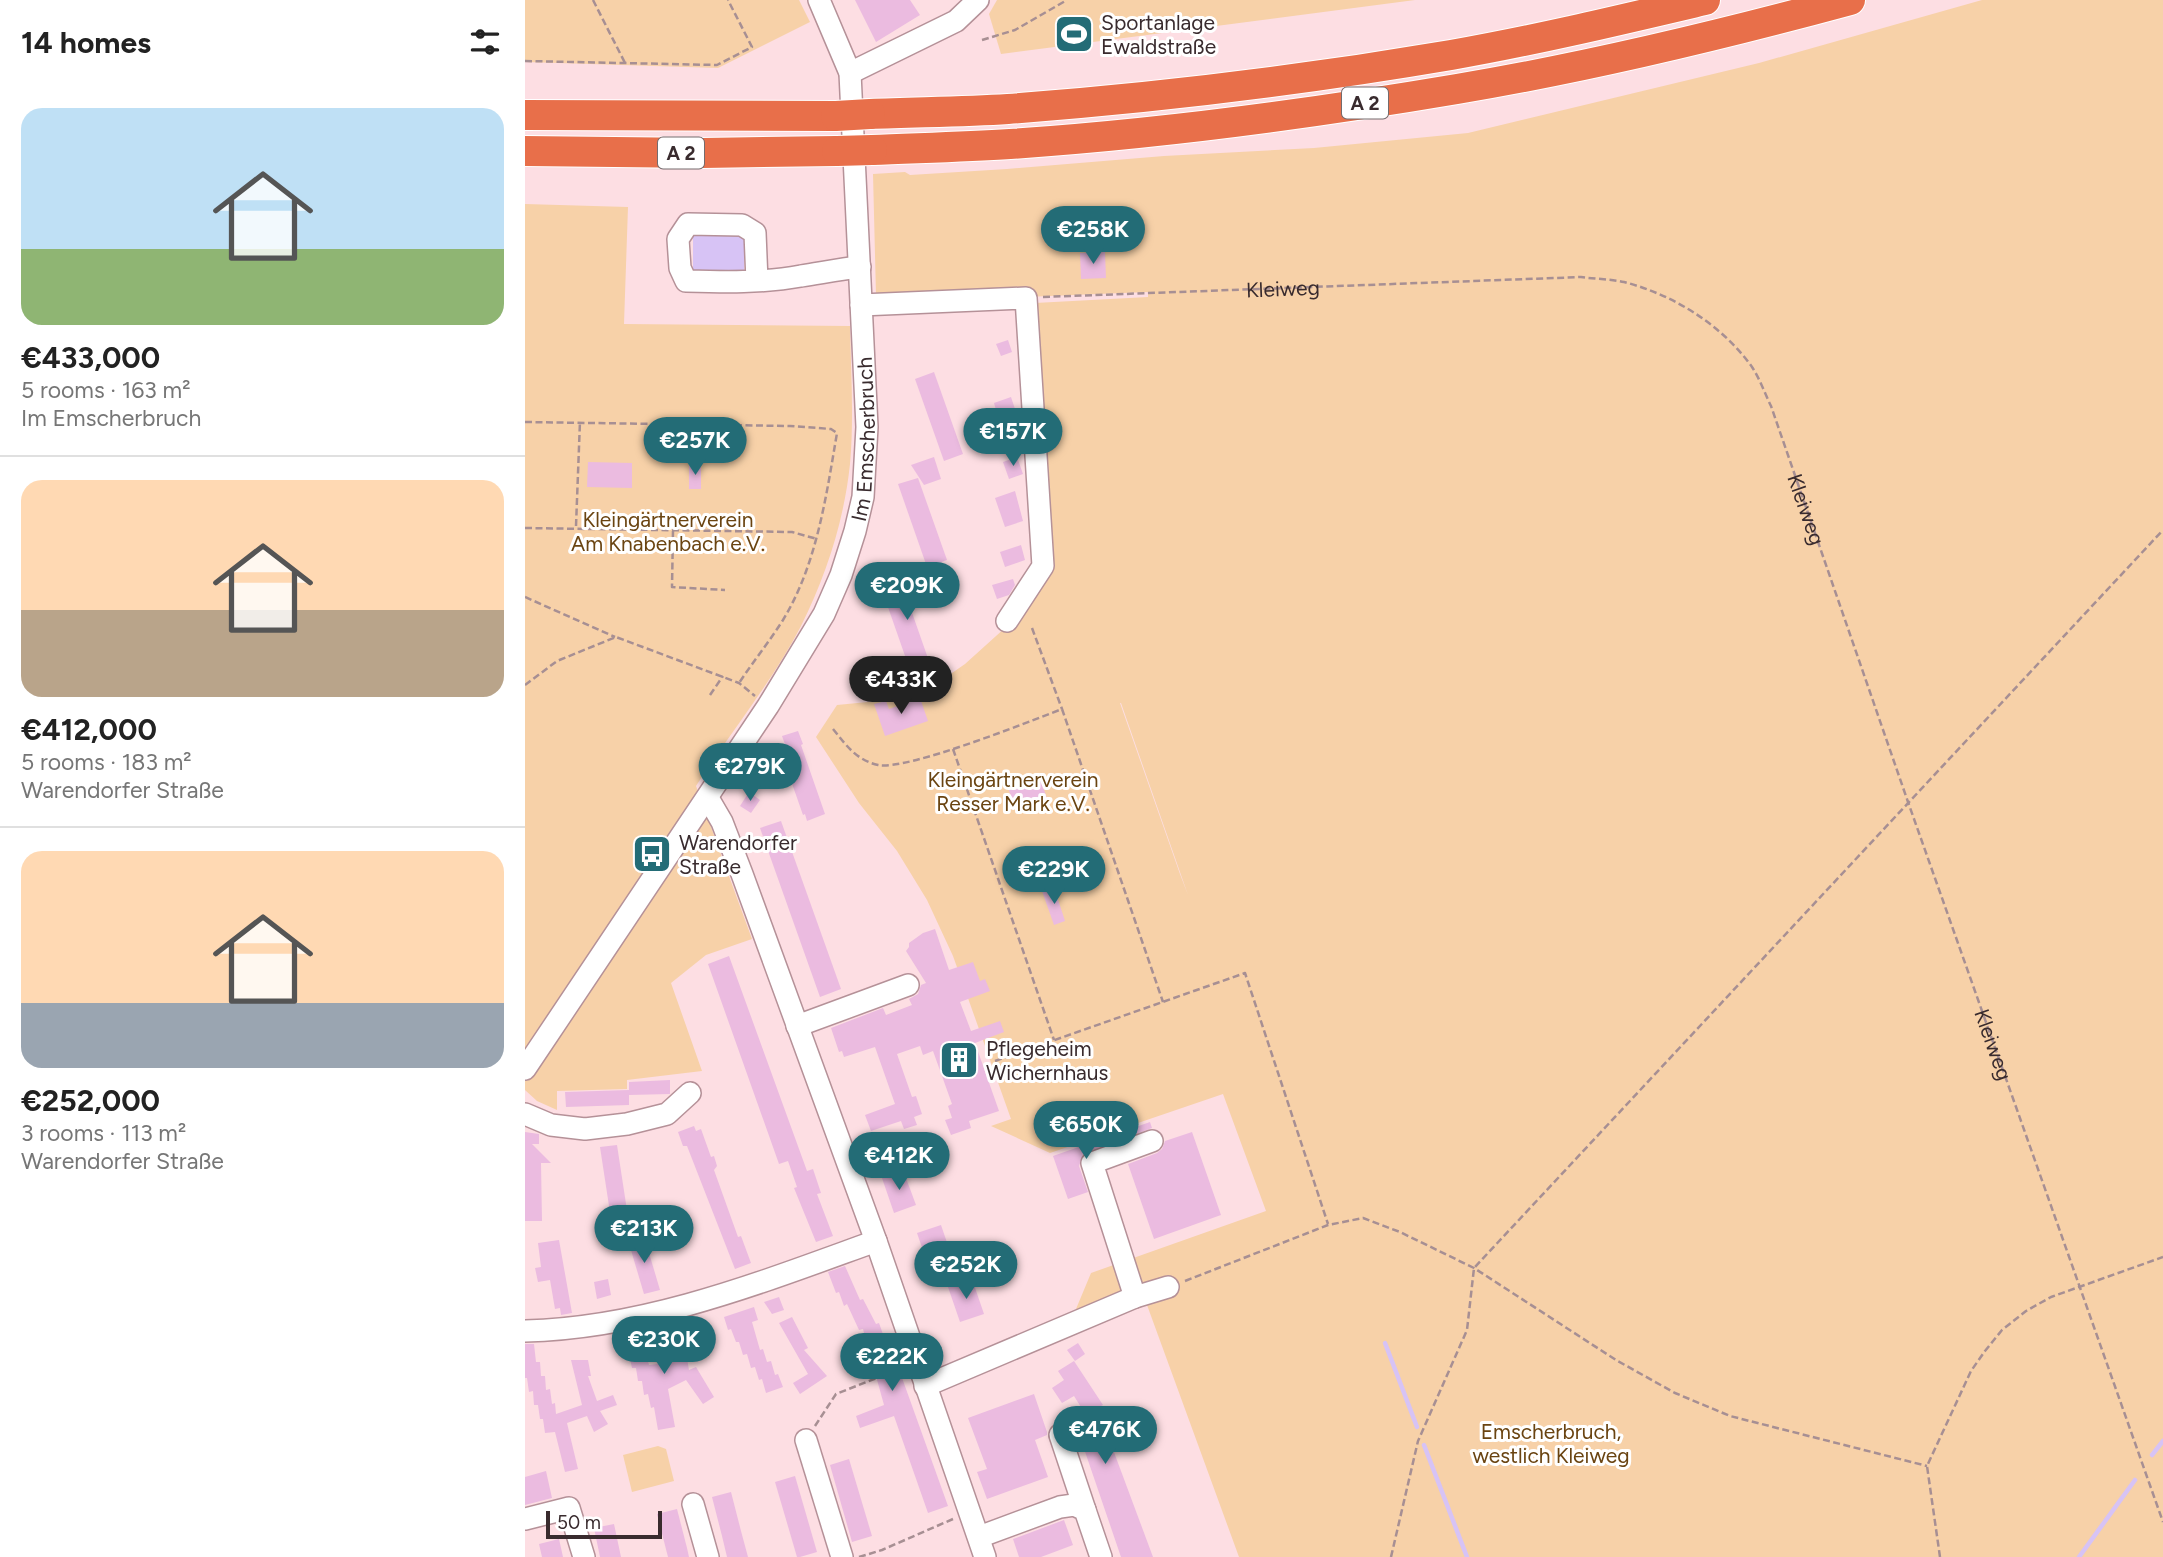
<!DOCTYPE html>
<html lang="en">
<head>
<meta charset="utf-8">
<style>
	body { margin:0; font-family:Figtree,sans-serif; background:#f2f2f2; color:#222; height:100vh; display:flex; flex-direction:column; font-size:26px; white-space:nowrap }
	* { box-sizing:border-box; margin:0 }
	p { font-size:23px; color:#767676 }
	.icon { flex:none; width:38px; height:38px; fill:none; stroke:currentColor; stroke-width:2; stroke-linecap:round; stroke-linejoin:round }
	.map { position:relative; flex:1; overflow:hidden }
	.sheet { display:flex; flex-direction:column; background:#fff; width:525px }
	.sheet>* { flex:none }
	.scale { position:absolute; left:21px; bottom:18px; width:116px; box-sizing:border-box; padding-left:7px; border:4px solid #392b2e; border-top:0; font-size:19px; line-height:24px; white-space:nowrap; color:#392b2e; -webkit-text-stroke:5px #fff; paint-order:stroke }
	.price { position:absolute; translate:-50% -60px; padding:0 16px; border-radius:24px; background:#236c76; color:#fff; font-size:23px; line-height:46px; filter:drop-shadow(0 2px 4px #0008) }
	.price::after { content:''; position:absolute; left:50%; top:42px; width:21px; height:16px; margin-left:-10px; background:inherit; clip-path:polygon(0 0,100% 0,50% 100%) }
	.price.current { background:#222; color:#fff }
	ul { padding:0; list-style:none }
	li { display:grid; align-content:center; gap:14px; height:371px; padding:0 21px }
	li+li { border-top:2px solid #e0e0e0 }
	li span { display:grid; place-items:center; height:217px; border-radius:21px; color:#555 }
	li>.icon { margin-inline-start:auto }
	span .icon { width:126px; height:126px; fill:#fffc; stroke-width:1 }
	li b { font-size:30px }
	h2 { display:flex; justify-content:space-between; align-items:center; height:84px; padding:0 21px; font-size:30px }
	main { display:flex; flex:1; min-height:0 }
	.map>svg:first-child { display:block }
</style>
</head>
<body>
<main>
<section class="sheet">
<h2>14 homes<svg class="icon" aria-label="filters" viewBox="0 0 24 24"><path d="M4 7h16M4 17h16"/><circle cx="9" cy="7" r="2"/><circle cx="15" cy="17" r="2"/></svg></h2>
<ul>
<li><span style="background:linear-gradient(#bfe0f5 65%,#8fb573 0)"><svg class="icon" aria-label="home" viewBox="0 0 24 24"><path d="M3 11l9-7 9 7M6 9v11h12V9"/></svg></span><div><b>€433,000</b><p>5 rooms · 163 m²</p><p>Im Emscherbruch</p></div></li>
<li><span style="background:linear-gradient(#ffd9b3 60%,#b9a48a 0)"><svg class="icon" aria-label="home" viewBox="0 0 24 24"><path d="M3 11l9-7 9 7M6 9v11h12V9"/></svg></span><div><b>€412,000</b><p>5 rooms · 183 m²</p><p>Warendorfer Straße</p></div></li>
<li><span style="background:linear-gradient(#ffd9b3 70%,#9aa5b1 0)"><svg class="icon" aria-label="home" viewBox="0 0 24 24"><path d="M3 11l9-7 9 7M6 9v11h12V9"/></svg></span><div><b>€252,000</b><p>3 rooms · 113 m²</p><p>Warendorfer Straße</p></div></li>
</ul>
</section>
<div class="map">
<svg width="1638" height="1557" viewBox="0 0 1638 1557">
	<rect width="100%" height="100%" fill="#fddee3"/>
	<g fill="#f7d1a8" fill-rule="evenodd">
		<polygon points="0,0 274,0 285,22 193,68 0,62"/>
		<polygon points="472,0 890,0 476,54 464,14"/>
		<path d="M1457 0H1638V1557H714L622 1305 541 1333 566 1273 741 1211 698 1094 525 1153 466 1126 486 1119 428 956 402 900 372 851 334 803 291 737 312 705 363 700 389 693 414 682 440 664 481 627 524 562 510 303 623 297V292L500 297 351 295 348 174 380 172 385 175 482 169 639 156 789 148 943 133 1234 63ZM595 703H596L663 895 655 874Z"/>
		<path d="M0 204 103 207 99 324 325 326C326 372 329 419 325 464 319 521 301 576 276 626 247 682 205 733 171 786L227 939 181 955 146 983 177 1071 102 1080V1089L32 1091V1110L12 1101 0 1090Z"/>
		<polygon points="133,1446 141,1449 149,1481 107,1492 98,1455"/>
	</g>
	<polygon fill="#d7c3f5" points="168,232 220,233 219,271 168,271"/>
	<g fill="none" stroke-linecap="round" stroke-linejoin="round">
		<g stroke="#d7c3f5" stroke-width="4.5">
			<polyline points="860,1343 892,1427"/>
			<polyline points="899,1445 942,1557"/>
			<polyline points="1627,1455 1638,1441"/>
			<polyline points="1554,1557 1610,1480"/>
		</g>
	</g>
	<g fill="#ebbbe0">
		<polygon points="330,0 385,0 395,15 351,42"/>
		<polygon points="580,252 581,278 556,279 555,253"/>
		<polygon points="483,340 487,352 476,356 471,344"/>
		<polygon points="409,372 438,454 419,461 390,379"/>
		<polygon points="486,397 494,421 476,427 469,403"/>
		<polygon points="409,457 416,479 399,485 386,465"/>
		<polygon points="492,457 498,474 484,479 478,462"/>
		<polygon points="63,462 107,463 107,488 62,487"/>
		<rect x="164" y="464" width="12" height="25"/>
		<polygon points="393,478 422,560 402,567 373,484"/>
		<polygon points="490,491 498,521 480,527 470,498"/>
		<polygon points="496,545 500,560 480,567 475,552"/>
		<polygon points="384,574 393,601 384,604 406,667 386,673 357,590 371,586 369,579"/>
		<polygon points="488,579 490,585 484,595 472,599 467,585"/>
		<polygon points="395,698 403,721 360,736 349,704 361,701 364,709"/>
		<polygon points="273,731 278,744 276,745 300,814 282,821 280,814 278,815 256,752 262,750 257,736"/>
		<polygon points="490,773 495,785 515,778 523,801 492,812 479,777"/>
		<polygon points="224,792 235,800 226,813 215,806"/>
		<polygon points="256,821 316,989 295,997 235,828"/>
		<polygon points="529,887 540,921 529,925 517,891"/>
		<polygon points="410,929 424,970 448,962 455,981 460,979 465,991 435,1002 446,1031 475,1021 479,1032 450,1043 474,1111 444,1121 446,1128 426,1135 420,1120 427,1118 423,1106 427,1104 408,1051 398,1055 395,1046 372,1054 387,1097 391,1096 397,1114 389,1117 392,1125 379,1129 376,1121 346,1131 340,1115 370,1104 350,1047 319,1057 317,1051 314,1052 306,1028 358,1008 361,1015 387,1005 384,999 393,994 396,985 401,983 381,951 384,947 384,943 398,933"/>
		<polygon points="204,956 282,1171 288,1169 296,1193 292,1194 308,1236 291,1242 269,1188 272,1187 263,1161 254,1164 183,964"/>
		<polygon points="145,1080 145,1094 104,1095 104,1105 41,1107 40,1092 104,1090 104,1082"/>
		<polygon points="625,1122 627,1128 558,1154 554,1166 563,1192 543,1199 528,1156"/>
		<polygon points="169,1126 171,1131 176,1129 186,1157 189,1156 192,1166 189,1170 213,1237 216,1236 226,1263 210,1269 162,1146 158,1146 153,1132"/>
		<polygon points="0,1132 14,1134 14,1144 7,1144 26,1163 16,1163 17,1221 0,1221"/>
		<polygon points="667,1132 696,1215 629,1239 603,1164 632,1153 637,1149 640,1141"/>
		<polygon points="92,1145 103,1217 86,1219 75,1147"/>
		<polygon points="378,1170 391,1205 369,1213 357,1178"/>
		<polygon points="416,1225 428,1260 404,1268 392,1233"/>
		<polygon points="119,1236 135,1290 119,1294 103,1240"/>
		<polygon points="34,1240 47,1313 36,1315 35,1308 30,1309 25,1280 13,1282 10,1268 16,1267 13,1243"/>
		<polygon points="320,1266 335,1300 338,1299 351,1324 354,1323 359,1337 362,1336 423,1506 403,1513 369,1416 335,1428 331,1416 359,1405 338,1329 334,1330 322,1304 319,1306 314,1292 311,1293 303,1272"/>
		<polygon points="83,1279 86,1295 72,1299 69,1282"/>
		<polygon points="447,1279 459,1314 435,1322 423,1287"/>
		<polygon points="254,1297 259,1310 247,1314 239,1302"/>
		<polygon points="229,1307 233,1320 227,1322 235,1350 238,1349 242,1362 246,1361 250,1375 253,1374 258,1387 241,1393 237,1379 234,1380 230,1367 226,1368 222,1354 218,1355 214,1342 211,1342 206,1329 203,1330 199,1317"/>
		<polygon points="267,1317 283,1348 279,1350 302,1376 275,1394 268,1383 283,1374 254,1323"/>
		<polygon points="115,1330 124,1365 148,1362 144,1337 158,1335 164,1370 171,1367 189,1397 178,1404 161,1380 143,1389 150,1427 133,1430 129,1407 126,1408 123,1394 119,1395 117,1381 113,1381 111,1368 107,1368 104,1354 101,1355 97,1334"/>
		<polygon points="553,1343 560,1354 550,1361 542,1350"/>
		<polygon points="0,1344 9,1344 11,1362 15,1362 16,1376 20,1376 21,1390 25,1389 27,1404 30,1403 31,1414 57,1405 46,1360 63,1360 66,1376 63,1376 72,1401 88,1395 92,1405 75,1411 83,1424 69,1432 62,1416 42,1423 53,1469 40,1472 30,1432 20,1433 18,1419 15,1419 13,1405 9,1405 8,1391 4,1392 2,1378 0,1378"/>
		<polygon points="549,1361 578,1405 574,1407 582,1427 580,1428 628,1557 596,1557 555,1437 571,1431 549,1396 537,1403 527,1388 539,1380 533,1371"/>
		<polygon points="509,1394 522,1432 522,1435 510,1440 523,1477 462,1499 452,1472 462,1469 443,1418"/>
		<polygon points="324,1459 347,1536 327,1542 305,1465"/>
		<polygon points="21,1471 27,1498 0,1505 0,1477"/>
		<polygon points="270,1476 292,1552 275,1557 272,1557 250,1482"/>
		<polygon points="206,1492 216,1531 223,1557 202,1557 197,1536 187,1497"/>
		<polygon points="152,1509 162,1548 164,1557 143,1557 132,1514"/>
		<polygon points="539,1520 548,1545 516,1557 494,1557 488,1539"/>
		<polygon points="89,1524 96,1557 75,1557 69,1528"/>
		<polygon points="34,1539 38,1557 17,1557 14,1544"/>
	</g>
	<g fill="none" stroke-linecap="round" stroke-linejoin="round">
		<g stroke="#b59198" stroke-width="24">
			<g id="minor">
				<polyline points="325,73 431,21 453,0"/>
				<path d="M232 281 230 233 217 225 163 224 153 239 155 268 161 281C199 282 238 283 276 276 296 273 315 269 335 267"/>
				<polyline points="336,305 501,298 518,566 482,621"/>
				<polyline points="183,798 197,822 217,874 351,1241 460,1557"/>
				<polyline points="272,1026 383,985"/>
				<path id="s2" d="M0 1069 243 706 299 614 316 575 330 531 338 497 342 427 325 73 294 0"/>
				<polyline points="0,1114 26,1125 60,1129 102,1124 142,1114 165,1093"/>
				<polyline points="610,1297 567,1163 627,1141"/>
				<path d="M0 1331C122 1328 237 1282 351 1241"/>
				<polyline points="400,1386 610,1297 643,1287"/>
				<polyline points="535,1435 560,1510"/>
				<polyline points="281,1440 317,1557"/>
				<polyline points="168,1504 183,1557"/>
				<polyline points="0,1519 44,1508 59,1557"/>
				<polyline points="454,1537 535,1507 549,1505 560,1510 576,1557"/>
			</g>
		</g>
		<g stroke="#fff" stroke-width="32">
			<g id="highway">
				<path d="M345 114C391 112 437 112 483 109 631 98 779 80 926 55 1011 40 1095 20 1180 0"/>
				<polyline points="0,115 311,116"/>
				<path d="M347 150C393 148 439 147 485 144 634 134 784 114 932 89 1064 67 1196 35 1325 0"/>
				<polyline points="0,151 178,153 312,151"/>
			</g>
		</g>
		<g stroke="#a78f93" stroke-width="2.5" stroke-dasharray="7 3.5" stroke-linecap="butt">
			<polyline points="68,0 100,63"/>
			<polyline points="457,40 490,30 542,0"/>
			<polyline points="0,61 192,65 227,47 203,0"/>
			<path id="s1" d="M518 297 1056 277C1070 279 1085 279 1099 282 1149 295 1197 325 1227 367 1235 379 1240 394 1246 406L1383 802 1638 1522"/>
			<path d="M0 422 265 426 306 429 312 433C301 497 292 564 258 620 244 642 228 662 214 683"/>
			<polyline points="51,526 55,421"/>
			<polyline points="0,528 267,532 292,539"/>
			<polyline points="148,531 147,587 200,590"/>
			<polyline points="0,597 90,637"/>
			<polyline points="507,628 537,709"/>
			<polyline points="0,685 32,661 91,637 214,683 230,696"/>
			<polyline points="185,695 198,676"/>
			<path d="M308 729C321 745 331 760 353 765 381 771 503 722 537 709L638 1002"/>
			<polyline points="428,749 529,1040"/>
			<polyline points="470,1061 720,973 803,1224"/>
			<polyline points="660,1281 803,1225 838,1218 875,1232 949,1268 1091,1360 1150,1393 1205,1416 1402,1466"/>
			<polyline points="290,1426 311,1394 377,1368"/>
			<polyline points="334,1557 357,1550 428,1519"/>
			<polyline points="866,1557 893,1441 942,1330 949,1268 1638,530"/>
			<polyline points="1415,1557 1402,1466 1446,1371 1460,1351 1477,1330 1501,1311 1526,1297 1638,1257"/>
		</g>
		<use href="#minor" stroke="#fff" stroke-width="21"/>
		<use href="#highway" stroke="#e86f4a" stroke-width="30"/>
		<g stroke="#fff" stroke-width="32" stroke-linecap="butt">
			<g id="highway-bridge">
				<polyline points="311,116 345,114"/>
				<polyline points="312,151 347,150"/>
			</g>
		</g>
		<use href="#highway-bridge" stroke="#e86f4a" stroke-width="30"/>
	</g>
	<defs>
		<g id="stadium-square" transform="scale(2.0125)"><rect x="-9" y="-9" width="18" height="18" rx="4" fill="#236c76" stroke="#fff"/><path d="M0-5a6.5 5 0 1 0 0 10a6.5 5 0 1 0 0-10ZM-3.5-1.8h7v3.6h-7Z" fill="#fff"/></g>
		<g id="bus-square" transform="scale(2.0125)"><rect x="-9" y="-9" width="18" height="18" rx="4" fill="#236c76" stroke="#fff"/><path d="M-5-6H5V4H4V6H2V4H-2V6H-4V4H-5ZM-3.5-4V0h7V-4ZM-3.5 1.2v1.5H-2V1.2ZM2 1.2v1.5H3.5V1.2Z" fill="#fff"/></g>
		<g id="building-square" transform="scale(2.0125)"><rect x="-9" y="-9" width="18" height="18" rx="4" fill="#236c76" stroke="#fff"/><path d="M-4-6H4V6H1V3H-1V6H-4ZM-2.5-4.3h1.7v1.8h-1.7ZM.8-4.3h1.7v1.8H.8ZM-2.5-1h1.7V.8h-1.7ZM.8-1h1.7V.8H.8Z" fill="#fff"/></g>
	</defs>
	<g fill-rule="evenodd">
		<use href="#stadium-square" x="549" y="34"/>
		<use href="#bus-square" x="127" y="854"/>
		<use href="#building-square" x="434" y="1060"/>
	</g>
	<g text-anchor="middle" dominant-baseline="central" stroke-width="6" stroke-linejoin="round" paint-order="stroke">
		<g fill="#fff" stroke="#746b6d" stroke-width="2">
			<rect x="817" y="87.5" width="46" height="31" rx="5"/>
			<rect x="133" y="137.5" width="46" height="31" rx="5"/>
		</g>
		<g font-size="19" font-weight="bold" fill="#392b2e">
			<text x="840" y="103">A 2</text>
			<text x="156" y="153">A 2</text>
		</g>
		<g font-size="21" fill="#392b2e" stroke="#fff" text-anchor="start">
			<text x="576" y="22">Sportanlage<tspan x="576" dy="24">Ewaldstraße</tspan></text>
			<text x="154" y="842">Warendorfer<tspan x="154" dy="24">Straße</tspan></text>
			<text x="461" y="1048">Pflegeheim<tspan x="461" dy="24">Wichernhaus</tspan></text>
		</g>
		<g font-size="21" fill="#392b2e" stroke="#fff">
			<text stroke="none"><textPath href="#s1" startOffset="240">Kleiweg</textPath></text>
			<text stroke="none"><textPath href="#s2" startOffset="726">Im Emscherbruch</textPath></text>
			<text stroke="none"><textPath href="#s1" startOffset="891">Kleiweg</textPath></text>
			<text stroke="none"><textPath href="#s1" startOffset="1458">Kleiweg</textPath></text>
		</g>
		<g font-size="21" fill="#6a4411" stroke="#fff">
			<text x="143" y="519">Kleingärtnerverein<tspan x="143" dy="24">Am Knabenbach e.V.</tspan></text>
			<text x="488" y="779">Kleingärtnerverein<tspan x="488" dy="24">Resser Mark e.V.</tspan></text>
			<text x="1026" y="1431">Emscherbruch,<tspan x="1026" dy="24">westlich Kleiweg</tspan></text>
		</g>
	</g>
</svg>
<div class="scale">50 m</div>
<b class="price" style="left:568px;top:266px">€258K</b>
<b class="price" style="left:488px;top:468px">€157K</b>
<b class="price" style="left:170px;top:477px">€257K</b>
<b class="price" style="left:382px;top:622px">€209K</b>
<b class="price current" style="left:376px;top:716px">€433K</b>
<b class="price" style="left:225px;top:803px">€279K</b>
<b class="price" style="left:529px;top:906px">€229K</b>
<b class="price" style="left:561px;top:1161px">€650K</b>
<b class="price" style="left:374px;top:1192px">€412K</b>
<b class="price" style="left:119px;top:1265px">€213K</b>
<b class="price" style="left:441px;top:1301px">€252K</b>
<b class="price" style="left:139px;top:1376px">€230K</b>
<b class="price" style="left:367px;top:1393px">€222K</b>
<b class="price" style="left:580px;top:1466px">€476K</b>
</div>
</main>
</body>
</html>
